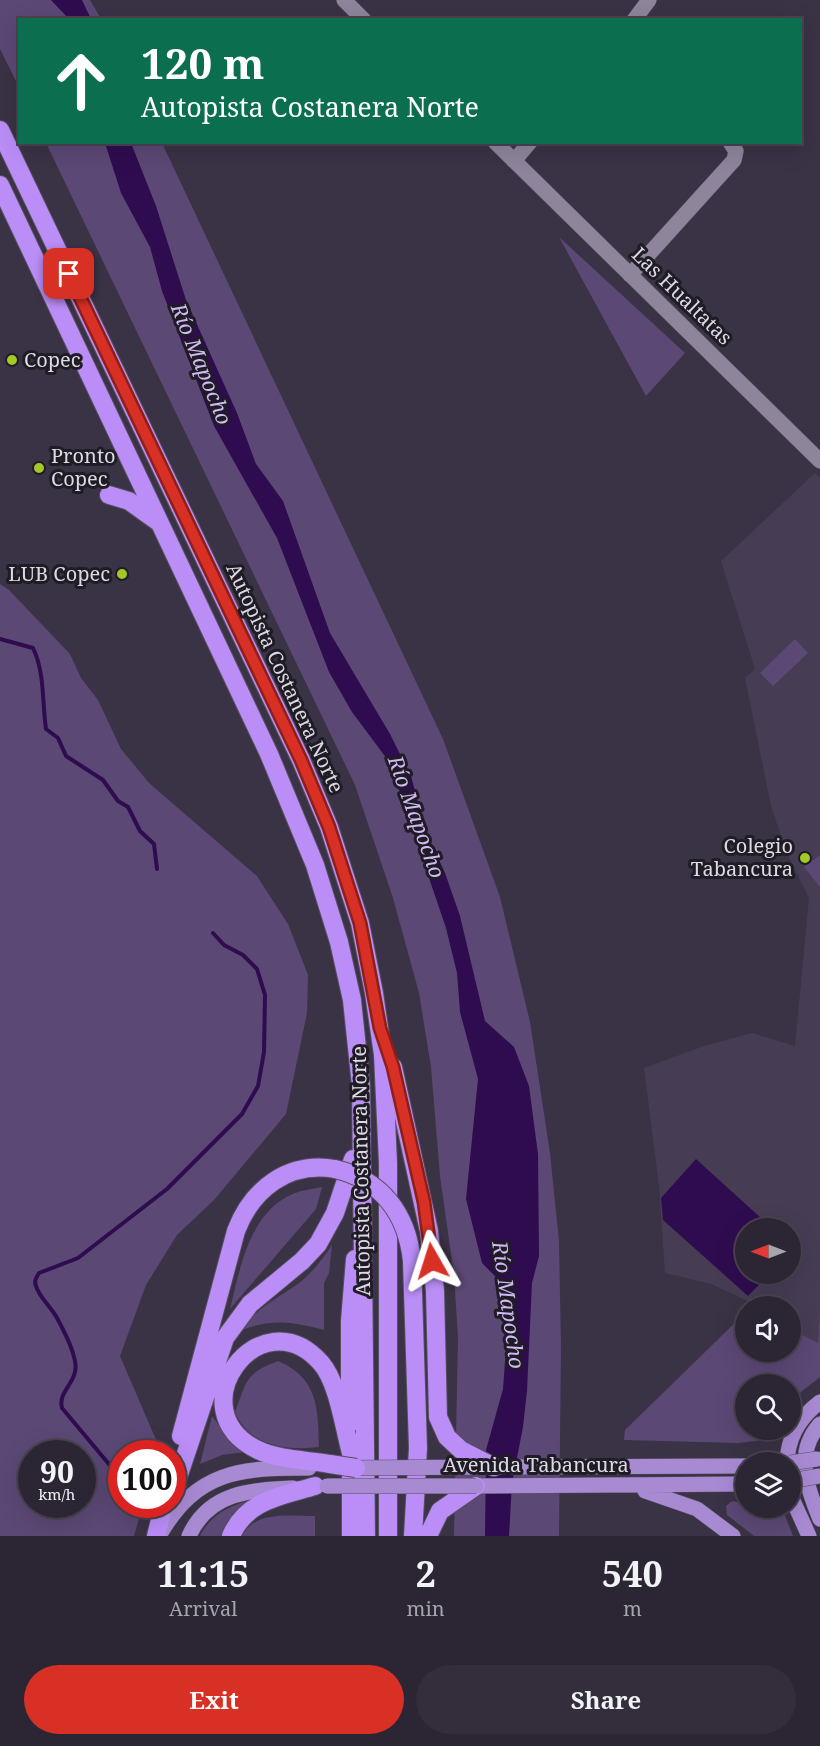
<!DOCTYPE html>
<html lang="en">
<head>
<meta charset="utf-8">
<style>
  body { margin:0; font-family:"Noto Serif",serif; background:#342e3c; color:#f1f3f6; height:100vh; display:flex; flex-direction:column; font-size:22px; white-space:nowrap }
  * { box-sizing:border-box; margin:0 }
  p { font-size:20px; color:#a6a5ac }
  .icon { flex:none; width:33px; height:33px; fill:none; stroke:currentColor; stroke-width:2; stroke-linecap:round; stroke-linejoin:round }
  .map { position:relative; height:1536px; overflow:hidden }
  .sheet { display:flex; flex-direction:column; background:#2c2634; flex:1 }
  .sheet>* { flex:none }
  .top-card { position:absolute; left:18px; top:18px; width:784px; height:126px; border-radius:0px; box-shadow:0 6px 24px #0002,0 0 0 2px #48434f; background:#0b6e4f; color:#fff; overflow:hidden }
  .needle { width:39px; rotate:270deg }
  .controls { position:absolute; left:735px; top:1218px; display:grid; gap:12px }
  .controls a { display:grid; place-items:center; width:66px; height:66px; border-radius:50%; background:#2c2634; box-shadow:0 6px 24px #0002,0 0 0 2px #48434f; font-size:30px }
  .speed { position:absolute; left:18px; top:1440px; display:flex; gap:12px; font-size:30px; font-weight:700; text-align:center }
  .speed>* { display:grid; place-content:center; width:78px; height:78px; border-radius:50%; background:#2c2634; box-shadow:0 6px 24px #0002,0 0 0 2px #48434f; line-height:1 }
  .speed small { font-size:15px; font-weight:400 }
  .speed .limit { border:9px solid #d22; background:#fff; color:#111 }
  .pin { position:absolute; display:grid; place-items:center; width:51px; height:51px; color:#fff; margin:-26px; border-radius:12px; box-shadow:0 3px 9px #0006 }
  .me { position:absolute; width:66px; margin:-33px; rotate:354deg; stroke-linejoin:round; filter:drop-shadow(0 0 4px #0008) }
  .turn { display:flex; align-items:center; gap:21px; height:126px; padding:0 24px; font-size:27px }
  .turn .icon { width:78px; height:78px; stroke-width:2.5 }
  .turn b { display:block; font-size:42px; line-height:51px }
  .eta { display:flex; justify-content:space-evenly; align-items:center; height:102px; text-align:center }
  .eta b { font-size:36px; font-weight:700; line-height:42px }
  .button { display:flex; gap:12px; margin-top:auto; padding:12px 24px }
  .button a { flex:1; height:69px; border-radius:36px; background:#d93025; color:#fff; font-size:24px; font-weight:700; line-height:69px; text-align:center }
  .button a+a { background:#342e3c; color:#f1f3f6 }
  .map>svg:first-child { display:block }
  .built { fill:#463d55; fill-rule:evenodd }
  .green { fill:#5b4875; fill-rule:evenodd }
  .water { fill:#2f0c4f }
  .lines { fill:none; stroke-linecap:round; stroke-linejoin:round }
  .stream { stroke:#2f0c4f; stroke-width:4 }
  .minor-casing { stroke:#564f5f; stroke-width:16 }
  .major-casing { stroke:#564f5f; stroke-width:16 }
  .highway-casing { stroke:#564f5f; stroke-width:20 }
  .minor { stroke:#8e859c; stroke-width:15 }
  .major { stroke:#a88ad3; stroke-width:15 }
  .highway { stroke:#ba8df7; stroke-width:18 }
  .major-bridge-casing { stroke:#564f5f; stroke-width:16; stroke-linecap:butt }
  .highway-bridge-casing { stroke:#564f5f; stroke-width:20; stroke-linecap:butt }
  .major-bridge { stroke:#a88ad3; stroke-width:15 }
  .highway-bridge { stroke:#ba8df7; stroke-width:18 }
  .route-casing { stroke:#8d1f18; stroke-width:15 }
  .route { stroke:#d93025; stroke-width:10 }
  .poi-dot { fill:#a4c825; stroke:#1f1c25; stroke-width:2 }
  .labels { text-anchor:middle; stroke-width:6; stroke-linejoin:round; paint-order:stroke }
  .street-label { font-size:20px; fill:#ddd9e5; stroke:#1f1c25 }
  .poi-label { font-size:20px; fill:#ddd9e5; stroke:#1f1c25; text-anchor:start }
  .water-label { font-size:21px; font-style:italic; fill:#d0b9f5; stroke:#1f1c25 }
</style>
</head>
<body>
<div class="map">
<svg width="820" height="1536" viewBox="0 0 820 1536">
  <rect width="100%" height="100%" fill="#3a3245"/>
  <path class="built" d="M815,473L820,478V1308L818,1344L791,1329L790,1306H758L711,1284L665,1273L659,1186L644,1068L704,1046L752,1033L795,1046L809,898L786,851L771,806L745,678L755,669L721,561ZM746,1228H790V1274H746Z"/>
  <path class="green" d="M0,0H90L101,19L20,20L19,87L0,49Z
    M46,143H162L443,739L500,897L530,1022L550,1153L559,1241L561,1347L559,1536H454L458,1337L454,1275L440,1176L431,1067L419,993L393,898L355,785Z
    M559,237L685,353L646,396Z
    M0,584L9,590L70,654L81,678L98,700L121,749L149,783L257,876L288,924L308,975L307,1013L286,1114L214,1200L177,1235L146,1285L120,1356L160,1449L159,1453L122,1454V1504L143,1505L134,1536H0ZM32,1454H82V1504H32Z
    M795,639L808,653L773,686L760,673Z
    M820,855V887L804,867Z
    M322,1187L316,1209L230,1309C240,1268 250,1210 295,1193C303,1190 313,1189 322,1187Z
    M332,1245L329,1273L324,1283V1330C295,1322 272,1318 242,1330C256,1306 284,1296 304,1279C315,1269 324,1257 332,1245Z
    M820,1308V1377L801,1392L791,1407L790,1384H746V1430H777L773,1439L738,1443L624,1440L625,1430L745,1313L746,1352H790L791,1329L818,1343Z
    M278,1361C318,1378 318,1408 319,1447C286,1451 249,1446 235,1412C247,1381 244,1374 278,1361Z
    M212,1416L230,1440L246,1452L222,1455L200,1464Z
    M252,1500L233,1514L223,1536H200C210,1515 230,1505 252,1500Z
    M732,1501L745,1504L746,1508H782L793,1536H754L727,1515L726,1506Z
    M315,1516V1536H242C255,1510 290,1516 315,1516Z"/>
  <path class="water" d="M51,0H82L91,19H69Z
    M105,143H131L156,206L186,300L237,413L256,464L283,501L330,633L390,734L411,776L426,832L445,873L460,916L485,1021L514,1047L529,1086L538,1154L539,1256L532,1283L527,1391L523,1427L512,1483L509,1536H485L486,1450L503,1389L509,1306L504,1285L482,1263L466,1199L478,1079L460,1012L457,973L446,928L390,763L352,712L329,672L277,538L214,426L162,291L150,247L121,193Z
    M696,1159L772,1228H746V1274H769L748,1296L663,1220L661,1198Z"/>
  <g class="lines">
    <path class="stream" d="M0,639L33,648C45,673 42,702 46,729L58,738L66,756L103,780L118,801L128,807L140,831L154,844L157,869
      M122,1484L108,1463L62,1408C57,1389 82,1382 74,1357C71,1344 63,1329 57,1318C51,1307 39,1297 36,1286C34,1281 36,1278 39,1273L78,1258L167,1189L242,1114L258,1086L264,1052L265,995L257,969L243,955L224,945L213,933
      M129,1504L130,1508"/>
    <g class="minor-casing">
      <path id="minor" d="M344,0L364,20
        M634,20L649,0
        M495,142L820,461
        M514,161L530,142
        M630,275L734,160L736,151L730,142"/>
    </g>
    <g class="major-casing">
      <path id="major" d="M820,1424C794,1453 807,1488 820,1519
        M787,1462C788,1436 800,1417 820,1402
        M494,1467L746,1466
        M476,1486L746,1484
        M645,1491L697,1509L733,1536
        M790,1494L809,1536
        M159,1536C197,1470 240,1468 309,1468
        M189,1536C209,1492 250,1490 293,1488"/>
    </g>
    <g class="highway-casing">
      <path id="highway" d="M0,130L301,760L329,827L360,923L374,993L383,1055L388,1163V1536
        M0,185L269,754L315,865L339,942L352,1000L361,1086L366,1536
        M109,495L129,501L157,521
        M393,1067L429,1231L435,1291L438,1417L447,1437L461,1450L494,1467
        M412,1261L418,1448L413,1536
        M350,1423V1321L355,1259
        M181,1436L236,1231C252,1189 288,1161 335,1169
        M330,1464C307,1460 279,1460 258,1450C175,1410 260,1294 321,1363C338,1382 344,1428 351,1453
        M351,1469V1536
        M172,1495L225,1338L250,1304L302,1261L318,1244L335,1213L353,1159
        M156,1536L164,1504
        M231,1536C246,1500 282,1496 315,1486
        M428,1536L440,1511L476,1486"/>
    </g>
    <use href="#minor" class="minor"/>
    <use href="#major" class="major"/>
    <use href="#highway" class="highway"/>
    <g class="major-bridge-casing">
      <path id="major-bridge" d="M790,1463L817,1459
        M344,1468L494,1467
        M790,1481L820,1476
        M327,1486H476"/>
    </g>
    <g class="highway-bridge-casing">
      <path id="highway-bridge" d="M335,1169C382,1180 407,1214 412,1261
        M330,1464L356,1468"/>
    </g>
    <use href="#major-bridge" class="major-bridge"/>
    <use href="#highway-bridge" class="highway-bridge"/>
  </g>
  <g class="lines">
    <g class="route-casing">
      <path id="route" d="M69,274L301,760L329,827L360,923L380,1028L393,1067L424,1202L432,1261"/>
    </g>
    <use href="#route" class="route"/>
  </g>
  <g class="poi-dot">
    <circle cx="12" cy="360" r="6"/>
    <circle cx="39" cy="468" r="6"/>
    <circle cx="122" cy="574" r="6"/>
    <circle cx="805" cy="858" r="6"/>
  </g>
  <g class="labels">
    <g class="street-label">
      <text transform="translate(682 296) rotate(44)" y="7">Las Hualtatas</text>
      <text transform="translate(285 678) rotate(65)" y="7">Autopista Costanera Norte</text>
      <text transform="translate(361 1171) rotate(-91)" y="7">Autopista Costanera Norte</text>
      <text x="536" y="1472">Avenida Tabancura</text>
    </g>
    <g class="poi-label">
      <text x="24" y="367">Copec</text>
      <text x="51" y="463">Pronto<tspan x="51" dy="23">Copec</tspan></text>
      <text x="110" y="581" text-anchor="end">LUB Copec</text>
      <text x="793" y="853" text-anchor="end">Colegio<tspan x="793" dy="23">Tabancura</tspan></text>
    </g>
    <g class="water-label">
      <text transform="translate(201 364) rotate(68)" y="7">Río Mapocho</text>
      <text transform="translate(416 817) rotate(70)" y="7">Río Mapocho</text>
      <text transform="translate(508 1305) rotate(82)" y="7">Río Mapocho</text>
    </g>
  </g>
</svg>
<div class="controls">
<a><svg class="needle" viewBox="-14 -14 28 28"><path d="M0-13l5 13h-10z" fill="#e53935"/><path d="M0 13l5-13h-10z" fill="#a6a5ac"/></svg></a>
<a><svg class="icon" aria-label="sound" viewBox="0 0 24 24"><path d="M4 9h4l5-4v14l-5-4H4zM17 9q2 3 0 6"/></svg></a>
<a><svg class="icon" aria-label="search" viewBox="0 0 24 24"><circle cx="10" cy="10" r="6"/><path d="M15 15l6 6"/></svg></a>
<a><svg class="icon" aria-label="layers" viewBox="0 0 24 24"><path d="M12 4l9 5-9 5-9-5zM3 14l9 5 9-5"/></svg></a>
</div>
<div class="speed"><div>90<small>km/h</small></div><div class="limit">100</div></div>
<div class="pin" style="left:69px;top:274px;background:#d93025"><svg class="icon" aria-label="arrive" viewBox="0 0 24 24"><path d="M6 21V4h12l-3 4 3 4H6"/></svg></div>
<svg class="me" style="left:432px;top:1261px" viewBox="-20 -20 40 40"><path d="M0-17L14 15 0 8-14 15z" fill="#d93025" stroke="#fff" stroke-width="4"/></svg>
<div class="top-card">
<div class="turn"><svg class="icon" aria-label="ahead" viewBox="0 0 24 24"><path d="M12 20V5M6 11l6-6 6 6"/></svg><div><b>120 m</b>Autopista Costanera Norte</div></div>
</div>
</div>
<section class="sheet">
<div class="eta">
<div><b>11:15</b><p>Arrival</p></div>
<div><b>2</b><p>min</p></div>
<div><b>540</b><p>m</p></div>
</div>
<div class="button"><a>Exit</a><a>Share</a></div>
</section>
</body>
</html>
